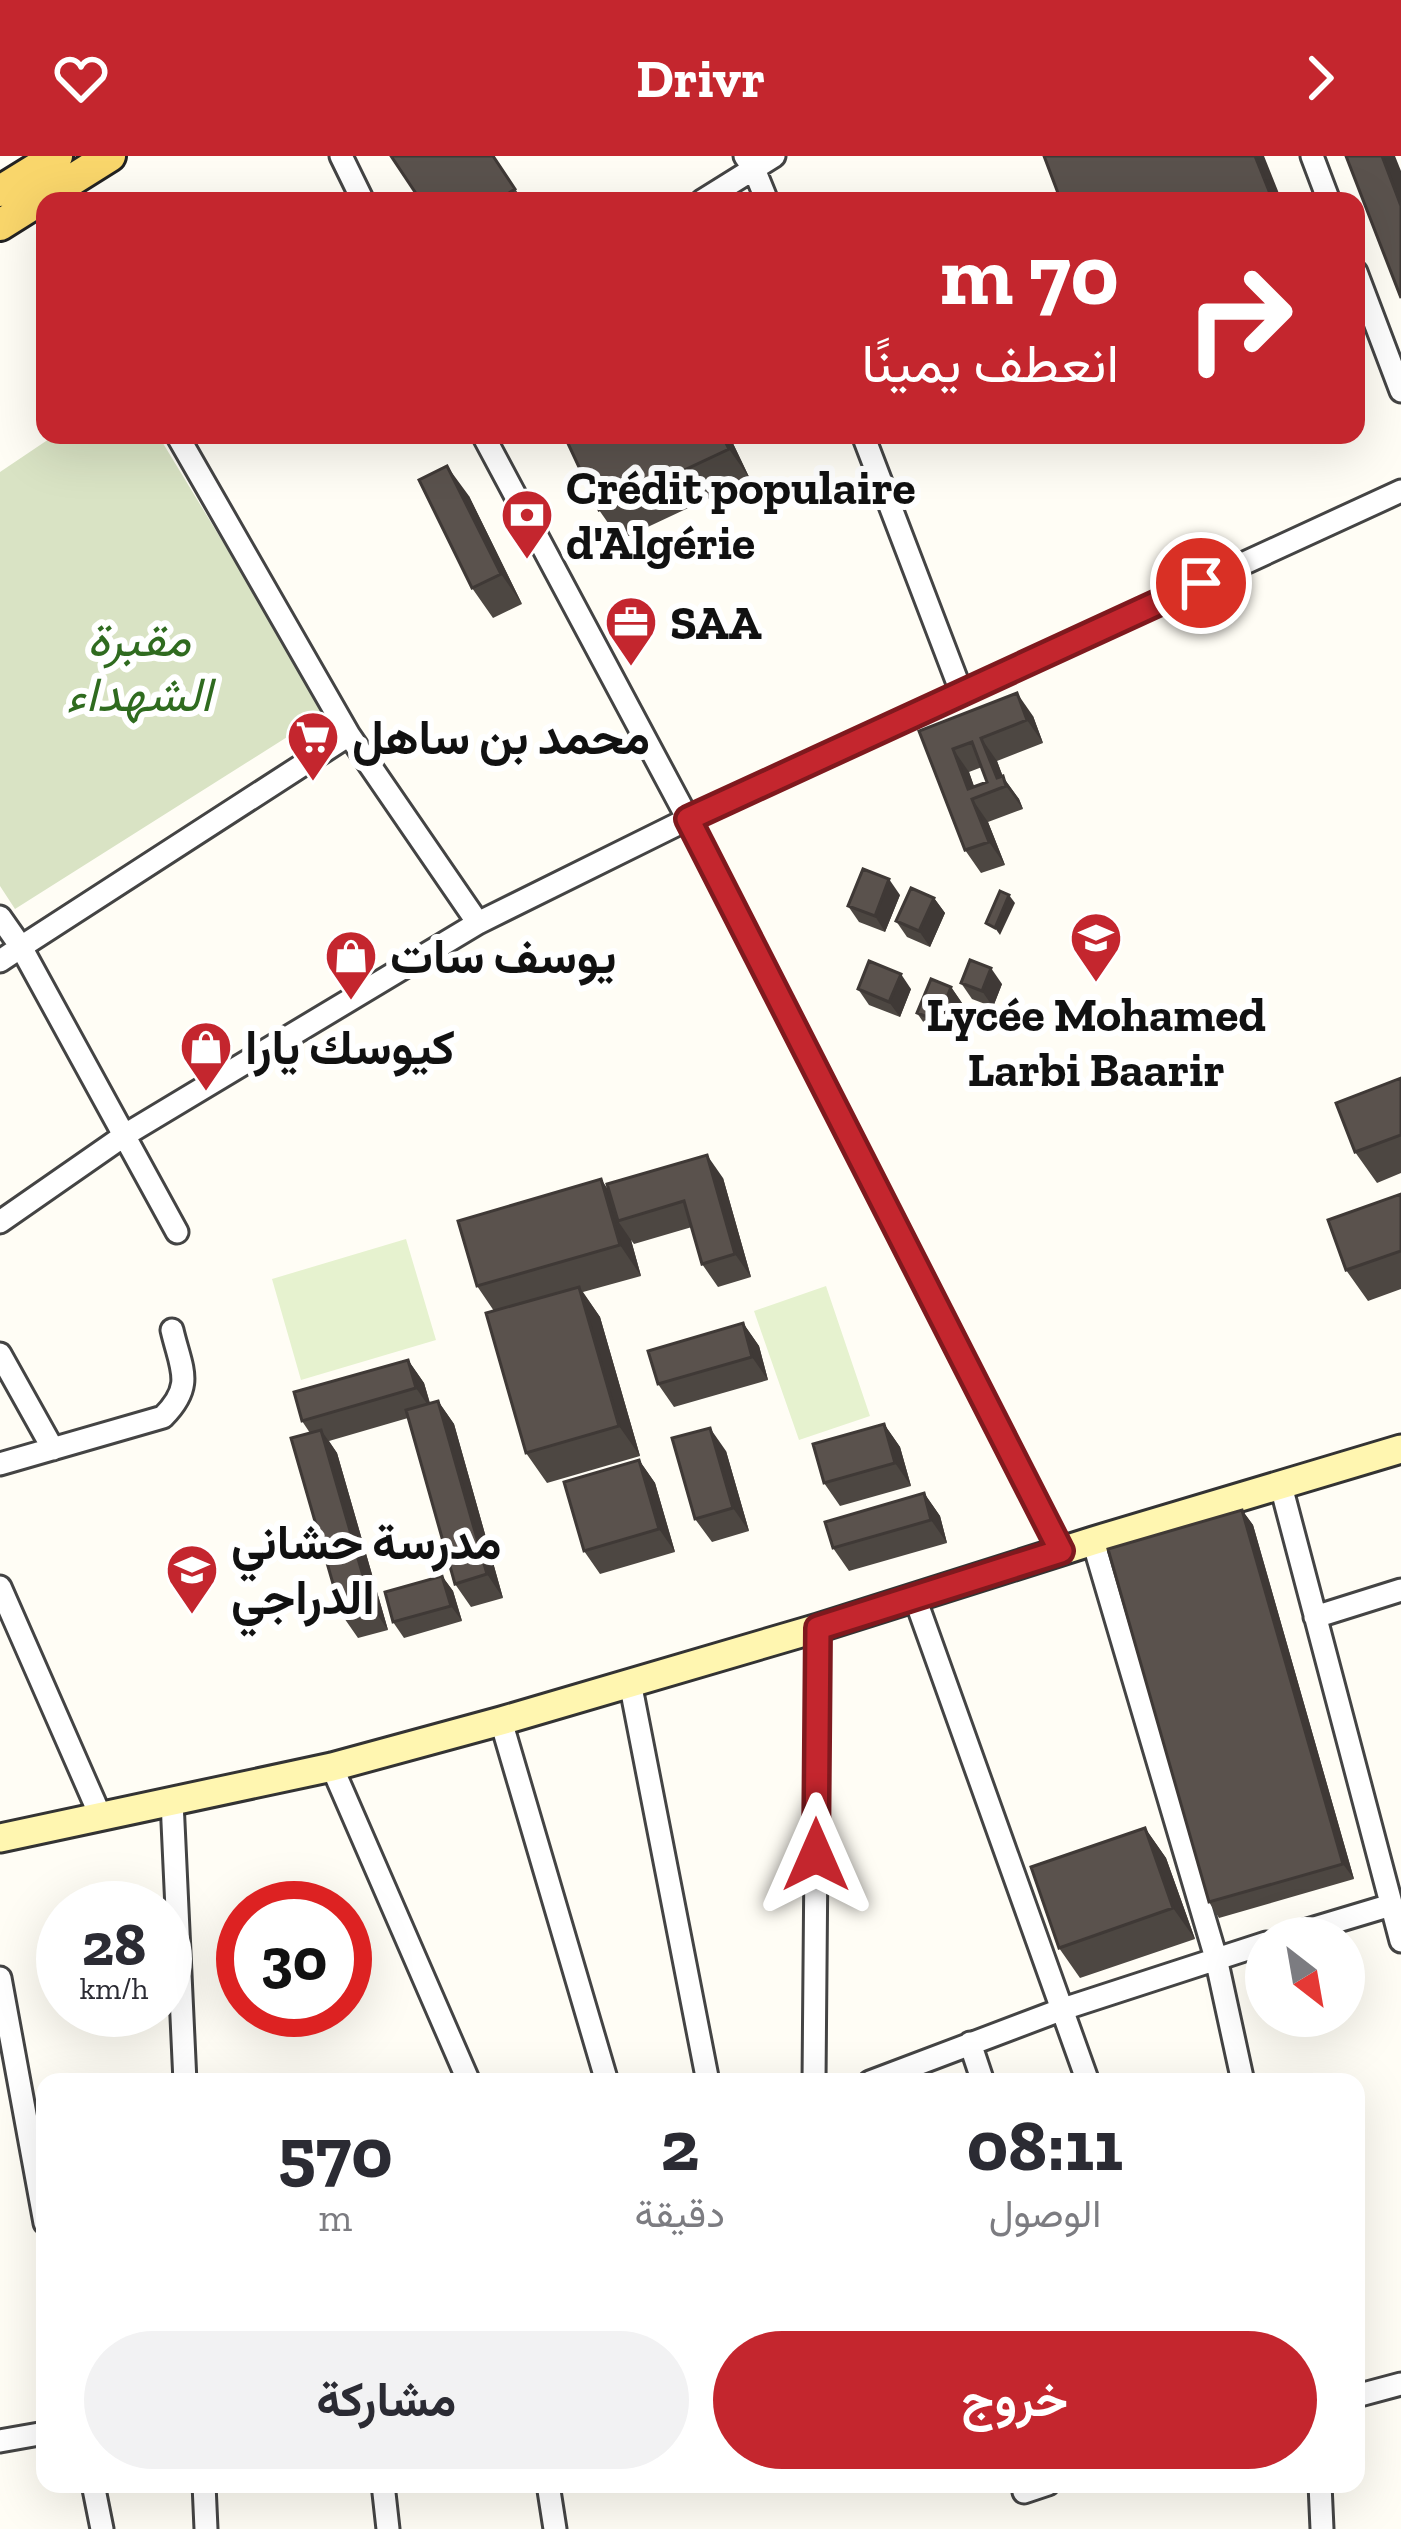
<!DOCTYPE html>
<html lang="ar">
<head>
<meta charset="utf-8">
<style>
  body { margin:0; font-family:"Zilla Slab",Vazirmatn,serif; background:#f2f2f3; color:#2b2b33; direction:rtl; height:100vh; display:flex; flex-direction:column; font-size:45px; white-space:nowrap }
  * { box-sizing:border-box; margin:0 }
  p { font-size:39px; color:#7c7c81 }
  .icon { flex:none; width:66px; height:66px; fill:none; stroke:currentColor; stroke-width:2; stroke-linecap:round; stroke-linejoin:round }
  .map { position:relative; flex:1; overflow:hidden; direction:ltr }
  .side { position:absolute; left:36px; top:1917px; width:1329px; height:420px; display:flex; flex-direction:column; background:#fff; border-radius:24px; box-shadow:0 12px 48px #0002; direction:rtl }
  .side>* { flex:none }
  .banner { position:absolute; left:36px; top:36px; width:1329px; height:252px; border-radius:24px; box-shadow:0 12px 48px #0002; direction:rtl; background:#c4262e; color:#fff; overflow:hidden }
  .needle { width:78px; rotate:149deg }
  .buttons { position:absolute; left:1245px; top:1761px; display:grid; gap:24px }
  .buttons a { display:grid; place-items:center; width:120px; height:120px; border-radius:50%; background:#fff; box-shadow:0 12px 48px #0002; font-size:60px }
  .speed { position:absolute; left:36px; top:1725px; display:flex; gap:24px; font-size:60px; font-weight:700; text-align:center }
  .speed>* { display:grid; place-content:center; width:156px; height:156px; border-radius:50%; background:#fff; box-shadow:0 12px 48px #0002; line-height:1 }
  .speed small { font-size:30px; font-weight:400 }
  .speed .limit { border:18px solid #d22; background:#fff; color:#111 }
  .pin { position:absolute; display:grid; place-items:center; width:102px; height:102px; color:#fff; margin:-51px; border:6px solid #fff; border-radius:50%; box-shadow:0 3px 12px #0007 }
  .me { position:absolute; width:132px; margin:-66px; rotate:0deg; stroke-linejoin:round; filter:drop-shadow(0 0 9px #0008) }
  .turn { display:flex; align-items:center; gap:42px; height:252px; padding:0 48px; font-size:54px }
  .turn .icon { width:156px; height:156px; stroke-width:2.5 }
  .turn b { display:block; font-size:84px; line-height:102px }
  .eta { display:flex; justify-content:space-evenly; align-items:center; height:204px; text-align:center }
  .eta b { font-size:72px; font-weight:700; line-height:84px }
  .action { display:flex; gap:24px; margin-top:auto; padding:24px 48px }
  .action a { flex:1; height:138px; border-radius:72px; background:#c4262e; color:#fff; font-size:48px; font-weight:700; line-height:138px; text-align:center }
  .action a+a { background:#f2f2f3; color:#2b2b33 }
  header { display:flex; justify-content:space-between; align-items:center; height:156px; padding:0 48px; background:#c4262e; color:#fff; font-size:54px; font-weight:700 }
  .map>svg:first-child { display:block }
  .cemetery { fill:#d9e3c4 }
  .pitch { fill:#e6f2cf }
  .lines { fill:none; stroke-linecap:round; stroke-linejoin:round }
  .street-casing { stroke:#444; stroke-width:27 }
  .secondary-casing { stroke:#333; stroke-width:33 }
  .primary-casing { stroke:#222; stroke-width:36 }
  .street { stroke:#fff; stroke-width:21 }
  .secondary { stroke:#fff6b0; stroke-width:27 }
  .primary { stroke:#f9d66b; stroke-width:30 }
  .wall { fill:#4d4742; fill-rule:evenodd }
  .shaded-wall { fill:#3f3936 }
  .building { fill:#5a524d; stroke:#3f3936; stroke-width:3; fill-rule:evenodd }
  .route-casing { stroke:#7f191e; stroke-width:30 }
  .route { stroke:#c4262e; stroke-width:21 }
  .labels { text-anchor:middle; stroke-width:12; stroke-linejoin:round; paint-order:stroke }
  .poi-label { font-size:48px; font-weight:bold; fill:#111; stroke:#fff; text-anchor:start }
  .park-label { font-size:48px; font-style:italic; fill:#2f6b1f; stroke:#fff }
</style>
</head>
<body>
<header><svg class="icon" aria-label="forward" viewBox="0 0 24 24"><path d="M9 5l7 7-7 7"/></svg>Drivr<svg class="icon" aria-label="heart" viewBox="0 0 24 24"><path d="M12 20l-8-8c-3-5 5-10 8-4 3-6 11-1 8 4z"/></svg></header>
<div class="map">
<svg width="1401" height="2373" viewBox="0 0 1401 2373">
  <rect width="100%" height="100%" fill="#fffdf5"/>
  <path class="cemetery" d="M55,279H158L232,401L333,552L15,753L0,730V316Z"/>
  <path class="pitch" d="M406,1083L436,1184L301,1224L272,1123Z
    M826,1130L870,1260L799,1284L754,1155Z"/>
  <g class="lines">
    <g class="street-casing">
      <path id="street" d="M341,0L363,45
        M745,0L754,13L767,45
        M1312,0L1329,45
        M702,45L774,0
        M1356,116L1401,235
        M177,279L349,579
        M483,279L688,663L1061,1395
        M863,279L962,538
        M0,761L21,791L349,579L478,767
        M0,805L21,791L177,1076
        M0,1066L125,979L478,767L688,663L1401,335
        M0,1198L53,1293
        M0,1308L163,1261C195,1229 181,1213 172,1174
        M1281,1330L1401,1785
        M1093,1385L1216,1802L1243,1926
        M0,1431L100,1659
        M915,1442L1088,1926
        M1315,1461L1401,1434
        M630,1526L708,1926
        M501,1565L607,1926
        M332,1611L469,1926
        M172,1645L185,1926
        M1281,1782L1391,1749
        M0,1822L45,2067
        M970,1887L983,1926
        M814,1926L818,1472
        M870,1926L1063,1853L1266,1787
        M1356,2240L1401,2228
        M0,2285L45,2277
        M93,2328L102,2373
        M204,2328L206,2373
        M383,2328L388,2373
        M548,2328L555,2373
        M1320,2328L1322,2373
        M1024,2336L1048,2328"/>
    </g>
    <g class="secondary-casing">
      <path id="secondary" d="M0,1682L332,1611L501,1565L818,1472L1093,1385L1401,1293"/>
    </g>
    <g class="primary-casing">
      <path id="primary" d="M0,35L57,0
        M0,69L110,0"/>
    </g>
    <use href="#street" class="street"/>
    <use href="#secondary" class="secondary"/>
    <use href="#primary" class="primary"/>
  </g>
  <path class="wall" d="M494,0L523,45H421Z
    M564,279H729L750,323L620,384L599,354Z
    M469,340L522,448L493,462L472,432Z
    M1033,560L1043,587L997,605L1003,621L1019,643L1023,653L988,666L1005,709L981,717L965,694L919,575ZM982,611L987,626L974,631L969,616Z
    M900,739L885,776L859,766L848,750Z
    M934,742L945,757L930,791L907,781L896,765Z
    M961,827L1002,828L993,851L972,843Z
    M951,831L962,847L949,881L928,873L917,857Z
    M858,833H911L900,861L869,849Z
    M1401,922V1017L1377,1027L1355,996Z
    M723,1022L751,1121L718,1131L702,1108L692,1071L634,1088L631,1084L641,1120L583,1136L600,1161L640,1300L547,1327L526,1297L494,1155L477,1130L609,1034Z
    M1401,1038V1133L1368,1145L1346,1114Z
    M743,1167L759,1190L768,1224L674,1251L658,1228Z
    M408,1204L424,1227L430,1247L438,1245L454,1268L503,1442L471,1451L455,1428L408,1262L329,1285L337,1297L388,1474L358,1482L342,1459L310,1277L302,1265Z
    M884,1268L900,1291L911,1330L840,1350L824,1327Z
    M726,1295L749,1375L712,1386L695,1363Z
    M639,1304L655,1327L675,1396L600,1418L584,1395Z
    M924,1337L940,1360L947,1387L849,1415L833,1392Z
    M1242,1354L1253,1369L1354,1723L1219,1762L1209,1746Z
    M442,1420L453,1435L462,1465L404,1482L393,1466Z
    M1145,1672L1166,1702L1195,1783L1080,1822L1059,1792Z"/>
  <path class="shaded-wall" d="M1255,0H1264L1282,45H1273Z
    M1382,0H1395L1401,15V50Z
    M722,279H729L750,323L729,293Z
    M447,310L469,340L522,448L501,418Z
    M1017,537L1033,560L1043,587L1027,564Z
    M981,582L997,605L1003,621L1019,643L1023,653L1006,630L997,622Z
    M953,593L969,616L978,641L968,633Z
    M972,643L988,666L1005,709L989,686Z
    M889,723L900,739L885,776L875,760Z
    M1009,739L1015,747L1000,779L995,772Z
    M934,742L945,757L930,791L919,775Z
    M991,812L1002,828L993,851L982,835Z
    M901,818L911,833L900,861L889,846Z
    M951,831L962,847L949,881L938,865Z
    M707,999L723,1022L751,1121L735,1098Z
    M601,1023L622,1054L618,1065L631,1084L641,1120L620,1089Z
    M579,1131L600,1161L640,1300L619,1270Z
    M743,1167L759,1190L768,1224L752,1201Z
    M408,1204L424,1227L432,1255L416,1232Z
    M438,1245L454,1268L503,1442L487,1418Z
    M884,1268L900,1291L911,1330L895,1307Z
    M710,1272L726,1295L749,1375L733,1352Z
    M321,1274L337,1297L388,1474L372,1451Z
    M639,1304L655,1327L675,1396L659,1373Z
    M924,1337L940,1360L947,1387L931,1364Z
    M1242,1354L1253,1369L1354,1723L1343,1708Z
    M442,1420L453,1435L462,1465L451,1450Z
    M1145,1672L1166,1702L1195,1783L1173,1752Z"/>
  <path class="building" d="M391,0H493L515,33L497,45H421Z
    M1044,0H1255L1273,45H1061Z
    M1346,0H1382L1401,50V142Z
    M564,279H722L729,293L599,354Z
    M447,310L501,418L472,432L419,324Z
    M1017,537L1027,564L981,582L997,622L1003,620L1006,630L972,643L989,686L965,694L919,575ZM972,586L987,626L968,633L953,593Z
    M863,713L889,723L875,760L848,750Z
    M911,732L934,742L919,775L896,765Z
    M1000,735L1009,739L995,772L986,767Z
    M970,804L991,812L982,835L961,827Z
    M869,805L901,818L889,846L858,833Z
    M931,823L951,831L938,865L917,857Z
    M1401,922V979L1355,996L1336,947Z
    M707,999L735,1098L702,1108L684,1045L618,1065L607,1028Z
    M601,1023L620,1089L477,1130L458,1065Z
    M1401,1038V1095L1346,1114L1328,1064Z
    M579,1131L619,1270L526,1297L486,1157Z
    M743,1167L752,1201L658,1228L648,1195Z
    M408,1204L416,1232L302,1265L294,1236Z
    M438,1245L487,1418L455,1428L406,1254Z
    M884,1268L895,1307L824,1327L813,1288Z
    M710,1272L733,1352L695,1363L672,1282Z
    M321,1274L372,1451L342,1459L291,1282Z
    M639,1304L659,1373L584,1395L564,1326Z
    M924,1337L931,1364L833,1392L825,1366Z
    M1242,1354L1343,1708L1209,1746L1108,1393Z
    M442,1420L451,1450L393,1466L385,1436Z
    M1145,1672L1173,1752L1059,1792L1031,1711Z"/>
  <g class="lines">
    <g class="route-casing">
      <path id="route" d="M816,1699L818,1472L1061,1395L688,663L1201,427"/>
    </g>
    <use href="#route" class="route"/>
  </g>
  <defs>
    <g id="bank-pin" transform="scale(2.7)"><path d="M0 17L-7.5 6A9.5 9.5 0 1 1 7.5 6Z" fill="#c4262e" stroke="#fff"/><path d="M-6-4H6V4H-6ZM0-2.3a2.3 2.3 0 1 0 0 4.6a2.3 2.3 0 1 0 0-4.6Z" fill="#fff"/></g>
    <g id="office-pin" transform="scale(2.7)"><path d="M0 17L-7.5 6A9.5 9.5 0 1 1 7.5 6Z" fill="#c4262e" stroke="#fff"/><path d="M-6-3h4V-5.5h4V-3h4V5H-6ZM-1-4.5V-3h2v-1.5ZM-6 0V1H6V0Z" fill="#fff"/></g>
    <g id="supermarket-pin" transform="scale(2.7)"><path d="M0 17L-7.5 6A9.5 9.5 0 1 1 7.5 6Z" fill="#c4262e" stroke="#fff"/><path d="M-6-5.5h2.5l.6 2H6L4.5 2H-2.5L-4.4-4H-6ZM-1.5 3.2a1.3 1.3 0 1 0 .1 0ZM3 3.2a1.3 1.3 0 1 0 .1 0Z" fill="#fff"/></g>
    <g id="school-pin" transform="scale(2.7)"><path d="M0 17L-7.5 6A9.5 9.5 0 1 1 7.5 6Z" fill="#c4262e" stroke="#fff"/><path d="M0-5L7-2L0 1L-7-2ZM-4 1L0 2.5L4 1V4Q0 6-4 4Z" fill="#fff"/></g>
    <g id="shop-pin" transform="scale(2.7)"><path d="M0 17L-7.5 6A9.5 9.5 0 1 1 7.5 6Z" fill="#c4262e" stroke="#fff"/><path d="M-5-2.5h2.3a2.7 3.5 0 0 1 5.4 0H5L5.5 6h-11ZM-1.5-2.5h3a1.5 2.3 0 0 0-3 0Z" fill="#fff"/></g>
  </defs>
  <g fill-rule="evenodd">
    <use href="#bank-pin" x="527" y="359"/>
    <use href="#office-pin" x="631" y="466"/>
    <use href="#supermarket-pin" x="313" y="581"/>
    <use href="#school-pin" x="1096" y="782"/>
    <use href="#shop-pin" x="351" y="800"/>
    <use href="#shop-pin" x="206" y="891"/>
    <use href="#school-pin" x="192" y="1414"/>
  </g>
  <g class="labels">
    <g class="poi-label">
      <text x="566" y="348">Crédit populaire<tspan x="566" dy="55">d'Algérie</tspan></text>
      <text x="670" y="483">SAA</text>
      <text x="352" y="598">محمد بن ساهل</text>
      <text x="390" y="817">يوسف سات</text>
      <text x="1096" y="875" text-anchor="middle">Lycée Mohamed<tspan x="1096" dy="55">Larbi Baarir</tspan></text>
      <text x="245" y="908">كيوسك يارا</text>
      <text x="231" y="1403">مدرسة حشاني<tspan x="231" dy="55">الدراجي</tspan></text>
    </g>
    <g class="park-label">
      <text x="139" y="500">مقبرة<tspan x="139" dy="55">الشهداء</tspan></text>
    </g>
  </g>
</svg>
<div class="buttons">
<a><svg class="needle" viewBox="-14 -14 28 28"><path d="M0-13l5 13h-10z" fill="#e53935"/><path d="M0 13l5-13h-10z" fill="#7c7c81"/></svg></a>
</div>
<div class="speed"><div>28<small>km/h</small></div><div class="limit">30</div></div>
<div class="pin" style="left:1201px;top:427px;background:#d93025"><svg class="icon" aria-label="arrive" viewBox="0 0 24 24"><path d="M6 21V4h12l-3 4 3 4H6"/></svg></div>
<svg class="me" style="left:816px;top:1699px" viewBox="-20 -20 40 40"><path d="M0-17L14 15 0 8-14 15z" fill="#c4262e" stroke="#fff" stroke-width="4"/></svg>
<div class="banner">
<div class="turn"><svg class="icon" aria-label="right" viewBox="0 0 24 24"><path d="M7 20v-9h11M14 6l5 5-5 5"/></svg><div><b>70 m</b>انعطف يمينًا</div></div>
</div>
<section class="side">
<div class="eta">
<div><b>08:11</b><p>الوصول</p></div>
<div><b>2</b><p>دقيقة</p></div>
<div><b>570</b><p>m</p></div>
</div>
<div class="action"><a>خروج</a><a>مشاركة</a></div>
</section>
</div>
</body>
</html>
